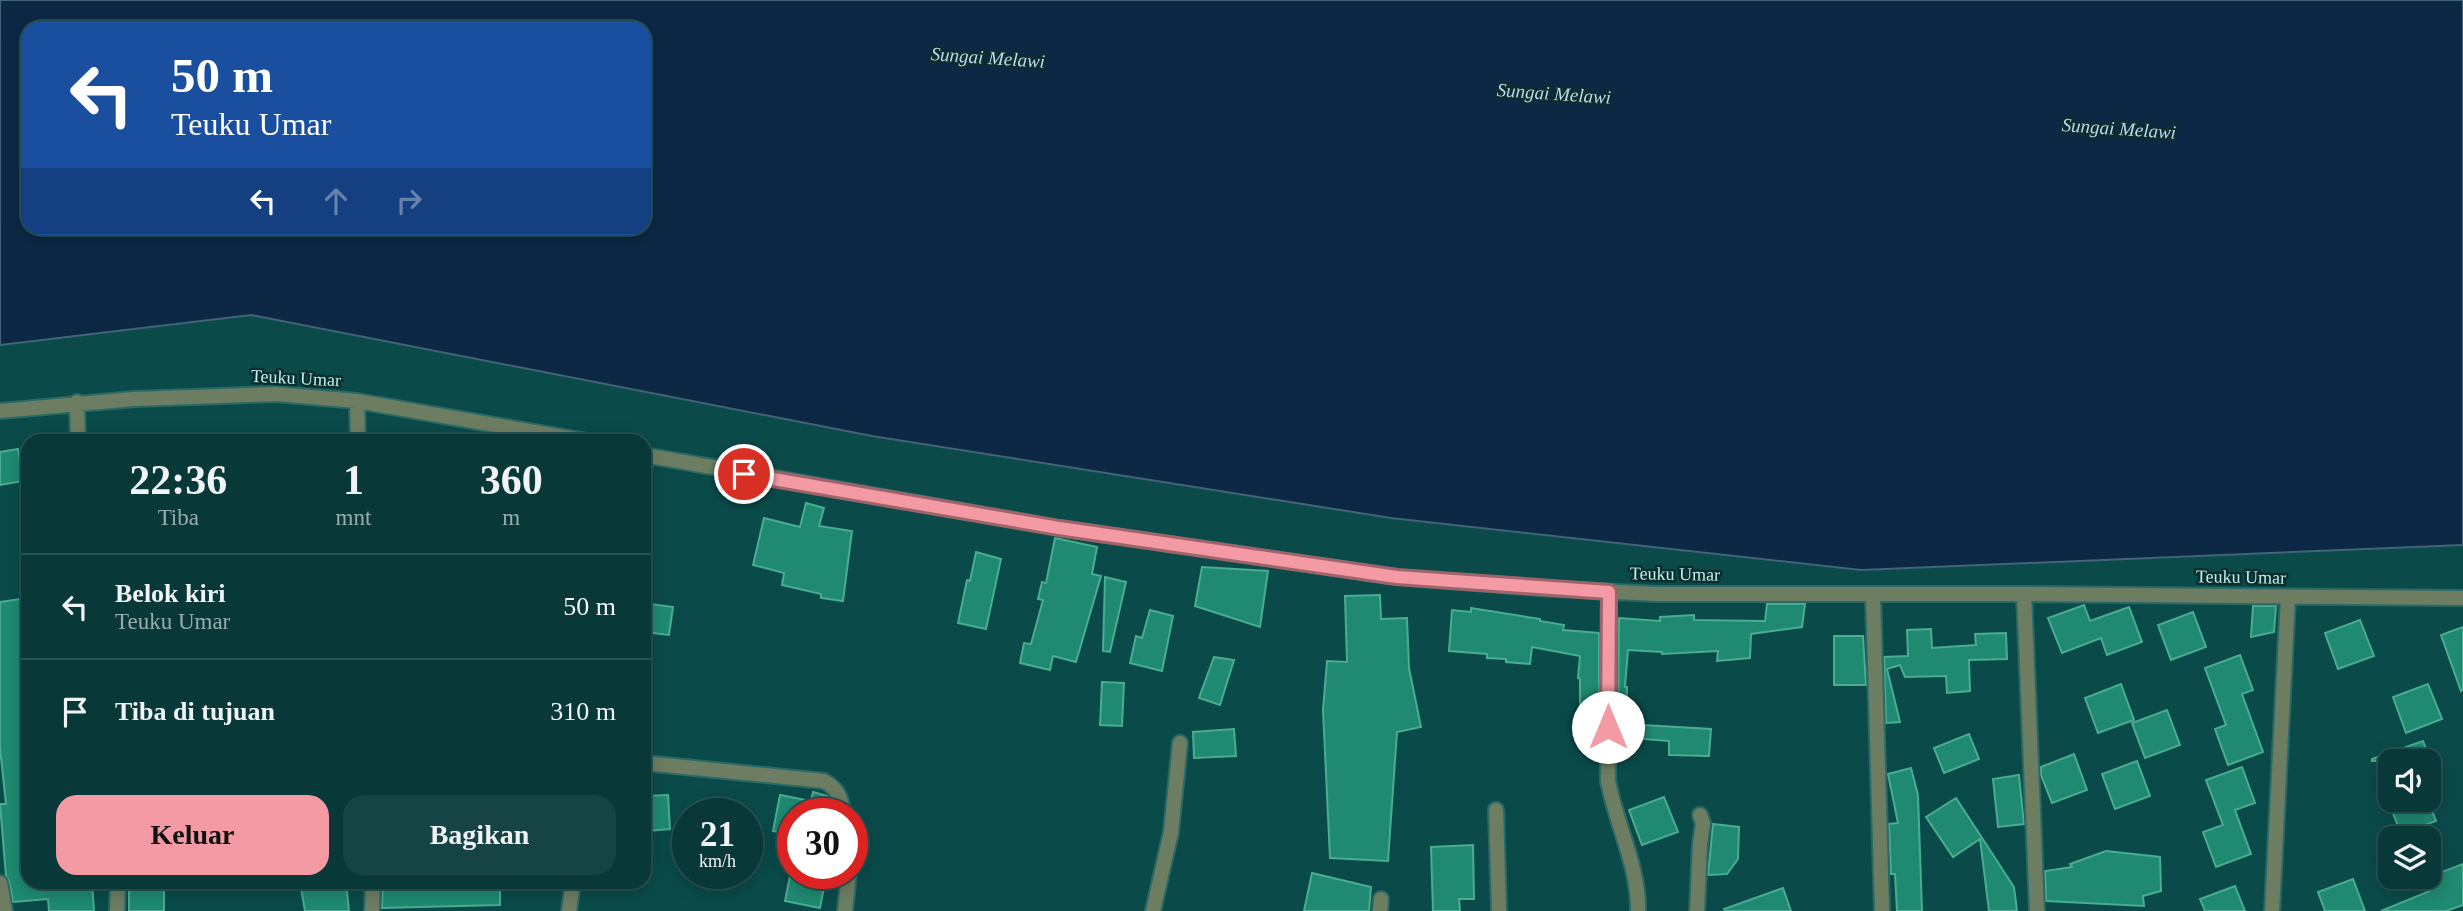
<!DOCTYPE html>
<html lang="id">
<head>
<meta charset="utf-8">
<style>
  body { margin:0; font-family:"Times New Roman",serif; background:#164343; color:#f1f3f6; height:100vh; display:flex; flex-direction:column; font-size:26px; white-space:nowrap }
  * { box-sizing:border-box; margin:0 }
  p { font-size:23px; color:#98acae }
  .icon { flex:none; width:38px; height:38px; fill:none; stroke:currentColor; stroke-width:2; stroke-linecap:round; stroke-linejoin:round }
  .map { position:relative; flex:1; overflow:hidden }
  .panel { position:absolute; left:21px; top:434px; width:630px; height:455px; display:flex; flex-direction:column; background:#083838; border-radius:21px; box-shadow:0 4px 18px #0003,0 0 0 2px #295253 }
  .panel>* { flex:none }
  .banner { position:absolute; left:21px; top:21px; width:630px; height:214px; border-radius:21px; box-shadow:0 4px 18px #0003,0 0 0 2px #295253; background:#1a4fa0; color:#fff; overflow:hidden }
  .fabs { position:absolute; left:2378px; top:749px; display:grid; gap:14px }
  .fabs a { display:grid; place-items:center; width:63px; height:63px; border-radius:14px; background:#083838; box-shadow:0 4px 18px #0003,0 0 0 2px #295253; font-size:35px }
  .speed { position:absolute; left:672px; top:798px; display:flex; gap:14px; font-size:35px; font-weight:700; text-align:center }
  .speed>* { display:grid; place-content:center; width:91px; height:91px; border-radius:50%; background:#083838; box-shadow:0 4px 18px #0003,0 0 0 2px #295253; line-height:1 }
  .speed small { font-size:18px; font-weight:400 }
  .speed .limit { border:10px solid #d22; background:#fff; color:#111 }
  .pin { position:absolute; display:grid; place-items:center; width:60px; height:60px; color:#fff; margin:-30px; border:4px solid #fff; border-radius:50%; box-shadow:0 2px 7px #0007 }
  .me { position:absolute; width:77px; margin:-38px; rotate:0deg; stroke-linejoin:round; filter:drop-shadow(0 0 5px #0008) }
  .turn { display:flex; align-items:center; gap:24px; height:147px; padding:0 35px; font-size:32px }
  .turn .icon { width:91px; height:91px; stroke-width:2.5 }
  .turn b { display:block; font-size:49px; line-height:60px }
  .lanes { display:flex; align-items:center; height:66px; padding:0 35px; background:#0003; justify-content:center; gap:35px; direction:ltr }
  .lanes .off { opacity:.35 }
  .eta { display:flex; justify-content:space-evenly; align-items:center; height:119px; text-align:center }
  .eta b { font-size:42px; font-weight:700; line-height:49px }
  .action { display:flex; gap:14px; margin-top:auto; padding:14px 35px }
  .action a { flex:1; height:80px; border-radius:21px; background:#f49aa4; color:#111; font-size:28px; font-weight:700; line-height:80px; text-align:center }
  .action a+a { background:#164343; color:#f1f3f6 }
  ul { padding:0; list-style:none }
  li { display:flex; align-items:center; gap:21px; height:105px; padding:0 35px; border-top:2px solid #295253 }
  li div { flex:1 }
  li b { display:block; font-size:26px }
  li em { font-style:normal }
  .map>svg:first-child { display:block }
  .water { fill:#0c2845; stroke:#416477; stroke-width:2; fill-rule:evenodd }
  .building { fill:#1f8a71; stroke:#4aac91; stroke-width:2 }
  .lines { fill:none; stroke-linecap:round; stroke-linejoin:round }
  .street-casing { stroke:#2a6967; stroke-width:18 }
  .street { stroke:#6d7d62; stroke-width:14 }
  .route-casing { stroke:#9f646b; stroke-width:18 }
  .route { stroke:#f49aa4; stroke-width:12 }
  .labels { text-anchor:middle; stroke-width:5; stroke-linejoin:round; paint-order:stroke }
  .street-label { font-size:18px; fill:#beefec; stroke:#0a2e2d }
  .water-label { font-size:19px; font-style:italic; fill:#c1d5ec; stroke:#0a2e2d }
</style>
</head>
<body>
<div class="map">
<svg width="2463" height="911" viewBox="0 0 2463 911">
  <rect width="100%" height="100%" fill="#0a4b4a"/>
  <path class="water" d="M0,0H2463V545L1861,570L1391,518L872,436L251,315L0,345ZM28,28H644V228H28Z"/>
  <path class="building" d="M18,449L23,481L0,485V452Z
    M806,503L824,508L819,526L852,531L843,601L821,598V594L782,585L784,573L753,565L764,518L800,527Z
    M1055,538L1097,547L1092,574L1101,576L1076,662L1053,656L1050,670L1020,663L1024,643L1031,644L1043,600L1038,599L1042,582L1046,583Z
    M976,552L1001,559L986,629L958,623L967,580L970,581Z
    M1202,567L1268,571L1260,627L1195,606Z
    M1105,577L1126,582L1110,652L1103,651Z
    M1380,595L1381,619L1407,618L1409,668L1421,727L1397,732L1388,861L1330,858L1323,710L1327,661L1347,662L1345,596Z
    M28,598V845H25L28,882H92L94,911H49L48,899L13,902L9,881L6,876L0,804H6L0,748V602Z
    M644,603L673,607L669,635L644,632Z
    M1767,604H1805L1802,627L1751,634L1750,658L1717,661L1718,651L1662,654V652L1628,650L1625,687H1627L1626,724L1711,729L1709,756L1669,755V741L1631,738L1630,750L1618,749L1619,618L1660,621V617L1694,615V620L1765,621Z
    M2084,605L2090,621L2129,607L2142,642L2107,655L2101,638L2062,653L2048,618Z
    M2253,606H2276L2274,632L2251,637Z
    M1471,608L1540,619V621L1564,625L1563,630L1599,633V749L1583,748L1584,710H1580V679L1578,678L1580,656L1532,647L1530,664L1506,662V659L1487,658V654L1449,651L1452,610L1471,612Z
    M1150,610L1173,616L1162,671L1130,663L1136,636L1142,638Z
    M2193,612L2206,647L2171,660L2158,625Z
    M2360,620L2374,656L2338,669L2325,633Z
    M2463,627V690L2461,691L2441,635Z
    M1931,629L1932,648L1976,645L1975,634L2006,633L2007,659L1969,660L1970,691L1947,693L1946,676L1905,677L1900,665L1887,669L1900,722L1886,723L1884,657L1908,656L1907,630Z
    M1834,636H1863L1866,685H1834Z
    M2240,655L2253,690L2242,694L2263,752L2228,765L2215,729L2226,725L2205,668Z
    M1214,657L1234,660L1220,705L1199,698Z
    M1102,682L1124,683L1122,726L1100,725Z
    M2121,684L2134,720L2098,733L2085,698Z
    M2428,684L2442,719L2406,733L2393,697Z
    M2167,710L2180,745L2145,758L2132,723Z
    M1234,729L1236,756L1194,758L1193,732Z
    M1969,734L1979,759L1944,773L1934,748Z
    M2423,741L2431,761H2372V759Z
    M2074,754L2087,790L2052,803L2041,775V767Z
    M2137,761L2150,796L2115,809L2102,774Z
    M2242,767L2255,803L2235,810L2251,854L2216,867L2203,832L2223,825L2206,780Z
    M1911,768L1918,795L1922,911H1897L1895,874H1891L1889,824L1898,823L1888,774Z
    M2019,775L2024,824L1998,827L1993,779Z
    M813,792L827,796V805L832,806L833,814H793V835L773,831L780,795L811,801Z
    M668,795L670,829L647,831L645,796Z
    M1664,797L1678,832L1642,845L1629,810Z
    M1956,798L2014,887L2017,911H1989L1980,839L1953,857L1926,817Z
    M2388,800H2428L2436,821L2401,834Z
    M1713,824L1739,827L1738,859L1727,874L1708,875Z
    M1473,845L1474,899H1459L1460,911H1433L1431,847Z
    M2106,851L2160,857L2161,891L2143,896L2144,906L2046,901L2045,871L2072,867L2070,864Z
    M2463,864V905L2446,911H2381L2430,891L2426,878Z
    M791,871L793,873L826,877L820,908L785,901Z
    M1312,873L1371,887L1369,911H1304Z
    M2353,879L2365,911H2325L2318,892Z
    M129,882H164V911H129Z
    M300,882H346L349,911H305Z
    M500,882V905L382,908L383,883Z
    M2235,886L2245,911H2205L2200,899Z
    M1783,888L1791,911H1725L1724,909Z"/>
  <g class="lines">
    <g class="street-casing">
      <path id="street" d="M357,401L358,441
        M77,402L78,441
        M0,411L134,399L276,394L357,401L587,441
        M500,426V441
        M644,455L1059,528L1397,577L1539,588L1657,594H2024L2463,598
        M644,473L646,455
        M1609,592L1608,781C1616,824 1639,867 1638,911
        M2024,594L2037,911
        M1873,595L1882,911
        M644,763L824,781C838,789 842,799 843,814
        M1496,810L1499,911
        M0,883L5,911
        M117,911L118,882
        M372,911L373,882
        M569,911L573,882
        M845,911L849,873
        M1153,911L1171,832L1180,743
        M1380,911L1381,899
        M1697,911L1700,844L1703,823L1700,815
        M2272,911L2288,597"/>
    </g>
    <use href="#street" class="street"/>
  </g>
  <g class="lines">
    <g class="route-casing">
      <path id="route" d="M744,474L1059,528L1397,577L1609,592L1608,727"/>
    </g>
    <use href="#route" class="route"/>
  </g>
  <g class="labels">
    <g class="street-label">
      <text transform="translate(296 378) rotate(3)" y="6">Teuku Umar</text>
      <text transform="translate(1675 574) rotate(1)" y="6">Teuku Umar</text>
      <text transform="translate(2241 577) rotate(1)" y="6">Teuku Umar</text>
    </g>
    <g class="water-label">
      <text transform="translate(988 57) rotate(4)" y="7">Sungai Melawi</text>
      <text transform="translate(1554 93) rotate(4)" y="7">Sungai Melawi</text>
      <text transform="translate(2119 128) rotate(4)" y="7">Sungai Melawi</text>
    </g>
  </g>
</svg>
<div class="fabs">
<a><svg class="icon" aria-label="sound" viewBox="0 0 24 24"><path d="M4 9h4l5-4v14l-5-4H4zM17 9q2 3 0 6"/></svg></a>
<a><svg class="icon" aria-label="layers" viewBox="0 0 24 24"><path d="M12 4l9 5-9 5-9-5zM3 14l9 5 9-5"/></svg></a>
</div>
<div class="speed"><div>21<small>km/h</small></div><div class="limit">30</div></div>
<div class="pin" style="left:744px;top:474px;background:#d93025"><svg class="icon" aria-label="arrive" viewBox="0 0 24 24"><path d="M6 21V4h12l-3 4 3 4H6"/></svg></div>
<svg class="me" style="left:1608px;top:727px" viewBox="-20 -20 40 40"><circle r="19" fill="#fff"/><path d="M0-13L10 11 0 6-10 11z" fill="#f49aa4"/></svg>
<div class="banner">
<div class="turn"><svg class="icon" aria-label="left" viewBox="0 0 24 24"><path d="M17 20v-9H6M10 6l-5 5 5 5"/></svg><div><b>50 m</b>Teuku Umar</div></div>
<div class="lanes"><svg class="icon" aria-label="left" viewBox="0 0 24 24"><path d="M17 20v-9H6M10 6l-5 5 5 5"/></svg><svg class="icon off" aria-label="ahead" viewBox="0 0 24 24"><path d="M12 20V5M6 11l6-6 6 6"/></svg><svg class="icon off" aria-label="right" viewBox="0 0 24 24"><path d="M7 20v-9h11M14 6l5 5-5 5"/></svg></div>
</div>
<section class="panel">
<div class="eta">
<div><b>22:36</b><p>Tiba</p></div>
<div><b>1</b><p>mnt</p></div>
<div><b>360</b><p>m</p></div>
</div>
<ul>
<li><svg class="icon" aria-label="left" viewBox="0 0 24 24"><path d="M17 20v-9H6M10 6l-5 5 5 5"/></svg><div><b>Belok kiri</b><p>Teuku Umar</p></div><em>50 m</em></li>
<li><svg class="icon" aria-label="arrive" viewBox="0 0 24 24"><path d="M6 21V4h12l-3 4 3 4H6"/></svg><div><b>Tiba di tujuan</b></div><em>310 m</em></li>
</ul>
<div class="action"><a>Keluar</a><a>Bagikan</a></div>
</section>
</div>
</body>
</html>
